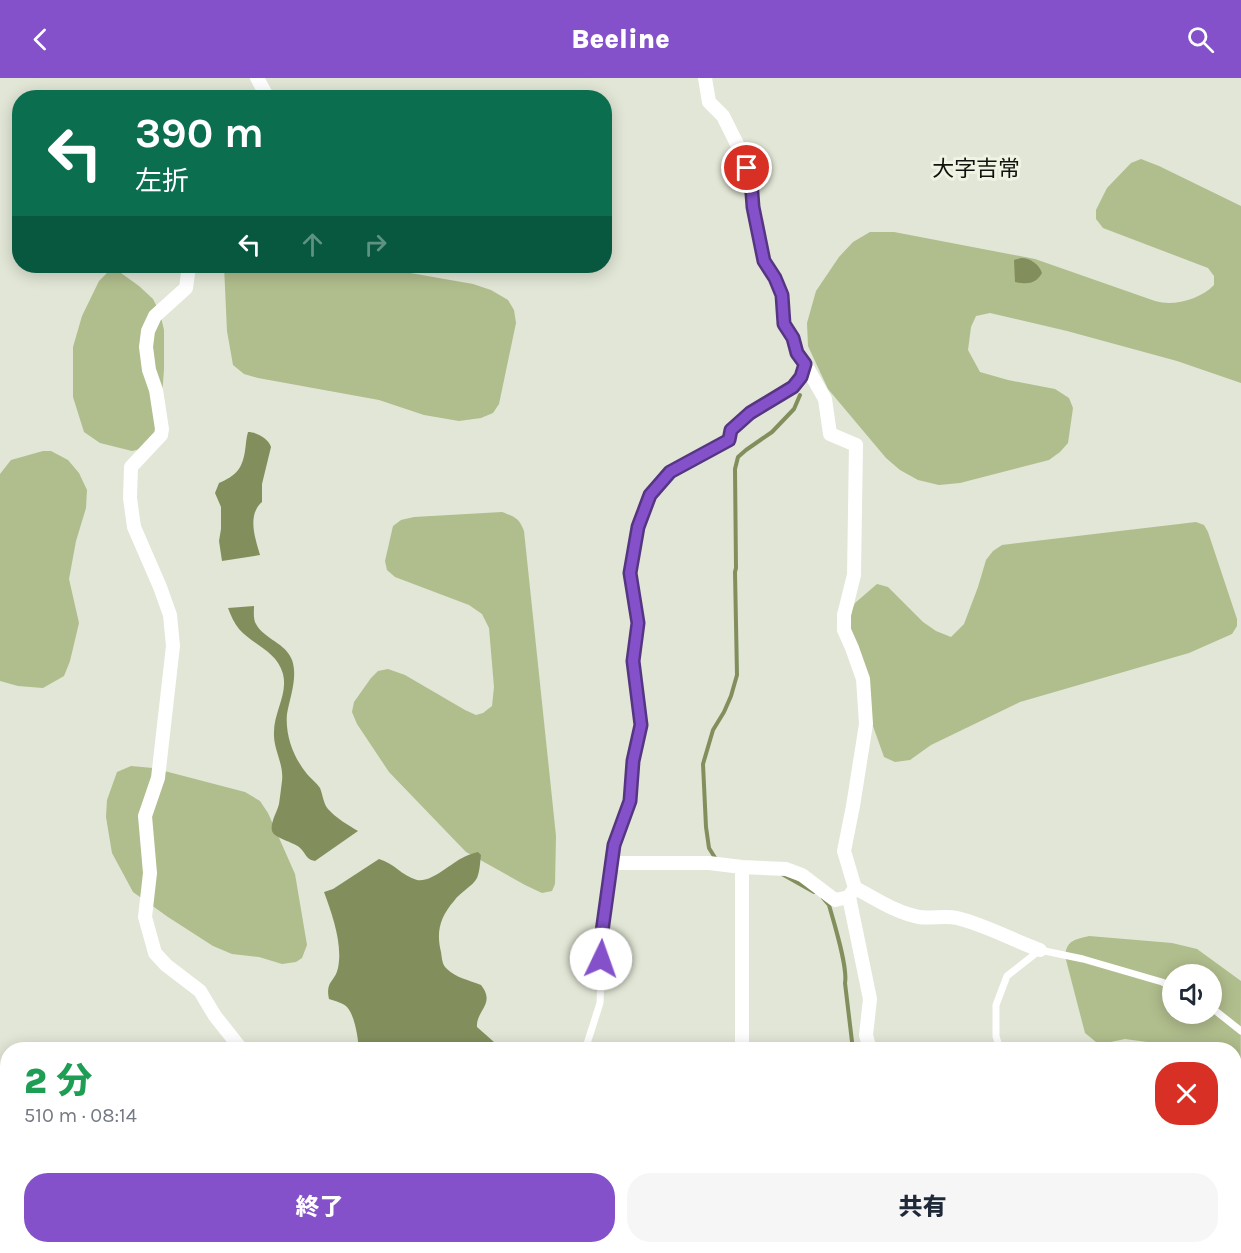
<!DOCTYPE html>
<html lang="ja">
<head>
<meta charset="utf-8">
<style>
  body { margin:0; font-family:Karla,"Noto Sans JP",sans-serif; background:#f6f6f7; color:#1f2937; height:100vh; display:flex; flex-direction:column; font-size:22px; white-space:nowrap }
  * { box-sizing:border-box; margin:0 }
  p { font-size:20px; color:#747a83 }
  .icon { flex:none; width:33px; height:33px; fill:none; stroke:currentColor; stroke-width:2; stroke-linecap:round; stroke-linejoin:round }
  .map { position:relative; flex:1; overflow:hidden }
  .drawer { position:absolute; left:0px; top:964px; width:1242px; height:212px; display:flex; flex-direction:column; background:#fff; border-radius:24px 24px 0 0; box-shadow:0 3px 15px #0003 }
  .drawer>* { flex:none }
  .banner { position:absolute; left:12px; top:12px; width:600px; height:183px; border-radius:24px; box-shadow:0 3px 15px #0003; background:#0b6e4f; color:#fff; overflow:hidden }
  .controls { position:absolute; left:1162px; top:886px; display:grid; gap:12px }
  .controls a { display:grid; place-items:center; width:60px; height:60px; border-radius:50%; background:#fff; box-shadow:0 3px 15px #0003; font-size:30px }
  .pin { position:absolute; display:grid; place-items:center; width:51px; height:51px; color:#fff; margin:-26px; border:3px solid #fff; border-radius:50%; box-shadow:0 2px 6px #0007 }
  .me { position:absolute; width:66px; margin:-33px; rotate:3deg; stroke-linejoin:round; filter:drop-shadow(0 0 4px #0008) }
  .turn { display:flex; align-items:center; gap:21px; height:126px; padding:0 24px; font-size:27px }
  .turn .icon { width:78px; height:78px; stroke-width:2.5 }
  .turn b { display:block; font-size:42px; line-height:51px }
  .lanes { display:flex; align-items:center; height:57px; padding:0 24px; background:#0003; justify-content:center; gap:30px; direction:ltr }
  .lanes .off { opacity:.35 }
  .round { display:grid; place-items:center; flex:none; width:63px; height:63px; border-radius:24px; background:#f6f6f7 }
  .summary { display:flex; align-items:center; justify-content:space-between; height:102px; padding:0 24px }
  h1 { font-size:36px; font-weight:800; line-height:45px; color:#1e9e55 }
  .action { display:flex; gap:12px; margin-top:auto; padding:12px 24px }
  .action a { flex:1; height:69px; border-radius:24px; background:#8451ca; color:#fff; font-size:24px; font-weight:800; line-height:69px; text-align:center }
  .action a+a { background:#f6f6f7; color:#1f2937 }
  header { display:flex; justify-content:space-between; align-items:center; height:78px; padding:0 24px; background:#8451ca; color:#fff; font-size:27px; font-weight:800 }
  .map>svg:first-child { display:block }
  .green { fill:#b0bd8c; fill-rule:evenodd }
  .water { fill:#828f5d }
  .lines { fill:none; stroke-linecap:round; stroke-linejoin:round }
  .stream { stroke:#828f5d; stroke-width:4 }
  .service { stroke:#fff; stroke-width:7 }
  .minor { stroke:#fff; stroke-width:14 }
  .route-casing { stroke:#563583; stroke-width:15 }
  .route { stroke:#8451ca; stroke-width:10 }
  .labels { text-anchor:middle; stroke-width:6; stroke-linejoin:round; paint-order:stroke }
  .quarter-label { font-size:22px; fill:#11120d; stroke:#eef3e3 }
</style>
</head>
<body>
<header><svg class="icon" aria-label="back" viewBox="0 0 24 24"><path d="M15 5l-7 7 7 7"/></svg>Beeline<svg class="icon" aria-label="search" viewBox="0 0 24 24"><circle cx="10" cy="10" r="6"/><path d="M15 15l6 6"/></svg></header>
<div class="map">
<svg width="1241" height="1175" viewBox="0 0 1241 1175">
  <rect width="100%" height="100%" fill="#e1e6d6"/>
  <path class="green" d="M1141,81L1159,88L1241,128V305L1177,283L1067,253L990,235L976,238L971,249L968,272L980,294L1008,302L1055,311L1069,320L1073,330L1068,365L1060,374L1049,382L960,405L939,407L918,402L900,392L886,380L828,311L808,268L807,245L816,213L839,179L853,164L870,154H894L1035,181L1155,223C1159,224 1165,225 1169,225C1184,225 1204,218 1214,207V198L1208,190L1103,150L1096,141V132L1107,110L1131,85Z
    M224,188H382L399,193L473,206L491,212L508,222L514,232L516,245L499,326L493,335L481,340L459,343L424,337L379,322L258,300L244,296L233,287L227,253Z
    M107,195H121L139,208L153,221L160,235L164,252V291L159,360L153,368L132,373L100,365L84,354L73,319V269L82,238L99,203Z
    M43,373H51L68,382L79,395L87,412L86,430L76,463L69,501L79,545L70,583L64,598L43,610L18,608L0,603V396L11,382Z
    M502,434C515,439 519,440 524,453L556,758L555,806L552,813L542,815L525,807L466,774L389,694L357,646L352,634L354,624L371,600L378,593L388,591L405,597L465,632L476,637L483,635L492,628L494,609L489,550L482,536L469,527L395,499L387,492L385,483L393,448L401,442L414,439Z
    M1196,444L1204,447L1208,454L1237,541V548L1232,556L1189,575L1020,624L931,667L910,682L895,684L884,679L852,589L849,539L855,525L877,506L888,509L923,544L936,553L951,559L964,546L978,509L986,482L993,473L1002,467Z
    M131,688L153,690L245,714L260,723L268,735L295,796L307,867L302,880L296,884L282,886L259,879L232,876L213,868L168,839L133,814L112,775L106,739L107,722L117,694Z
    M1089,858L1172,865L1197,871L1241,903L1240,1124L1235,1127L1234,972H1159L1147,964L1125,961L1106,965L1096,964L1085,955L1065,878C1067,862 1074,862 1089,858ZM1173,897H1212V936H1173Z
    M895,1168L969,1169L972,1175H895Z
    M1068,1169H1159V1175H1066Z"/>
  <path class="water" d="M1021,180C1030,180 1039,186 1042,195C1035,207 1027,206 1015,204L1014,182Z
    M248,354C257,354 269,361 271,369L262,406V424C247,437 255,460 260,477L222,483L219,463L221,451V429L215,415L219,405C235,398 242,392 245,373C246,367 246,360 248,354Z
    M254,528C254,534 253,541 256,546C264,561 286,565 292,582C298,599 290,619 287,636C285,658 294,680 307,696C311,701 317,705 320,710C323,717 323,725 328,731C336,740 348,747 358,753L315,783C306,782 306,775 299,769C293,764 274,760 272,753C270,745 277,734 279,726C280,719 281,711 282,703C284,685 273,672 274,654C274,634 288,616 283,596C277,573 253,567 239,551C234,545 231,538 228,530Z
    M478,774L481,777C480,784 480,793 477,800C472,809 460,814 454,823C440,839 436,854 441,874C442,880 442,887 447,891C456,900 469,902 481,907C496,926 476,932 477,949L503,972H359C358,960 355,938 347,929C343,925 335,923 329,921C325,903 335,904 338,890C343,866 332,836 324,814L333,811L379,781C394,785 402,798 417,802C431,805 451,785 464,779C468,777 473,775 478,774Z"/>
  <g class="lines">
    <path class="stream" d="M717,783L709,770L706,749L703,686L713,652L724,634L731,618L737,597L735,494L736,490L735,391L738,379L746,372L772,354L794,331L800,317
      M782,796L814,814
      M823,820L829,827C834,845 848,889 845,905L853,972
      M925,1168L928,1175"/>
    <path class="service" d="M1212,930L1241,953
      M585,972L600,925L601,895L600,868L614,767L630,723L633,683L641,647L633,583L638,545L630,495L638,449L650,417L670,394L729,362L731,352L750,335L793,309L801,299L805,288
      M1000,972L996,958V927L1007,898L1040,872L1083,881L1162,904L1173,909"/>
    <path class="minor" d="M257,0L268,20
      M705,0L709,24L723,38L743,78L751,102L753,129L764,184L775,200L782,217L784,246L793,260L797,275L805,286L825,321L830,356L856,367L854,497L844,537V552L852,570L863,601L866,646L853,728L844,773L855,810C875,820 896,835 919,839C931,841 945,837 957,840C986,847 1012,862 1040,872
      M189,188L186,210L155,238L148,253L146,269L149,292L156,312L162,351L161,357L131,389L130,420L134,449L160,509L170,537L173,568L158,700L145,738L150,795L145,839L155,875L166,887L200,913L215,938L242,972
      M612,785H709L742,789L786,791L802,797L835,822L849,819
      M852,814L849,819L870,921L866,957L870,972
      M742,972V789
      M660,1168L666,1175
      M799,1168L805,1175
      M1003,1168V1175
      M394,1175L396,1168"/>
  </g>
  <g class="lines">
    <g class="route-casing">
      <path id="route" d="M601,881L600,868L614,767L630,723L633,683L641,647L633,583L638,545L630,495L638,449L650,417L670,394L729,362L731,352L750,335L793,309L801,299L805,286L797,275L793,260L784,246L782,217L775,200L764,183L753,129L751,102L747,90"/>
    </g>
    <use href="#route" class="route"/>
  </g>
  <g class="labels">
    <g class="quarter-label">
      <text x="976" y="98">大字吉常</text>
    </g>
  </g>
</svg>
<div class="controls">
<a><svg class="icon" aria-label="sound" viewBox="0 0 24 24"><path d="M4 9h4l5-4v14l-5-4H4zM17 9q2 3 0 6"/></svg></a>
</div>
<div class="pin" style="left:747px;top:90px;background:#d93025"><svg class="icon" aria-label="arrive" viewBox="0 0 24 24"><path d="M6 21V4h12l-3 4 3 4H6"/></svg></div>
<svg class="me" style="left:601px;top:881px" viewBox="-20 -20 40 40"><circle r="19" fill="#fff"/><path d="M0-13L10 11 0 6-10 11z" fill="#8451ca"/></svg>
<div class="banner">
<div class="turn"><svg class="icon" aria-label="left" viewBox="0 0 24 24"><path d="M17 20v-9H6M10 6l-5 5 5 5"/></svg><div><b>390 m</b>左折</div></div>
<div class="lanes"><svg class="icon" aria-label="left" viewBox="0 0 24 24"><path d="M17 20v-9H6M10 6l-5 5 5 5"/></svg><svg class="icon off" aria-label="ahead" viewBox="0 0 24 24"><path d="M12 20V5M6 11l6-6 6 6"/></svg><svg class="icon off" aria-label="right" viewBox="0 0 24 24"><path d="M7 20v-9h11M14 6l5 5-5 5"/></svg></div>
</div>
<section class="drawer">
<div class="summary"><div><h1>2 分</h1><p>510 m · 08:14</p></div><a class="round" style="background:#d93025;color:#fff"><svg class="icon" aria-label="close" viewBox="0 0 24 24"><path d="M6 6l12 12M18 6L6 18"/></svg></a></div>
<div class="action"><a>終了</a><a>共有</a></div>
</section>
</div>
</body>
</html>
